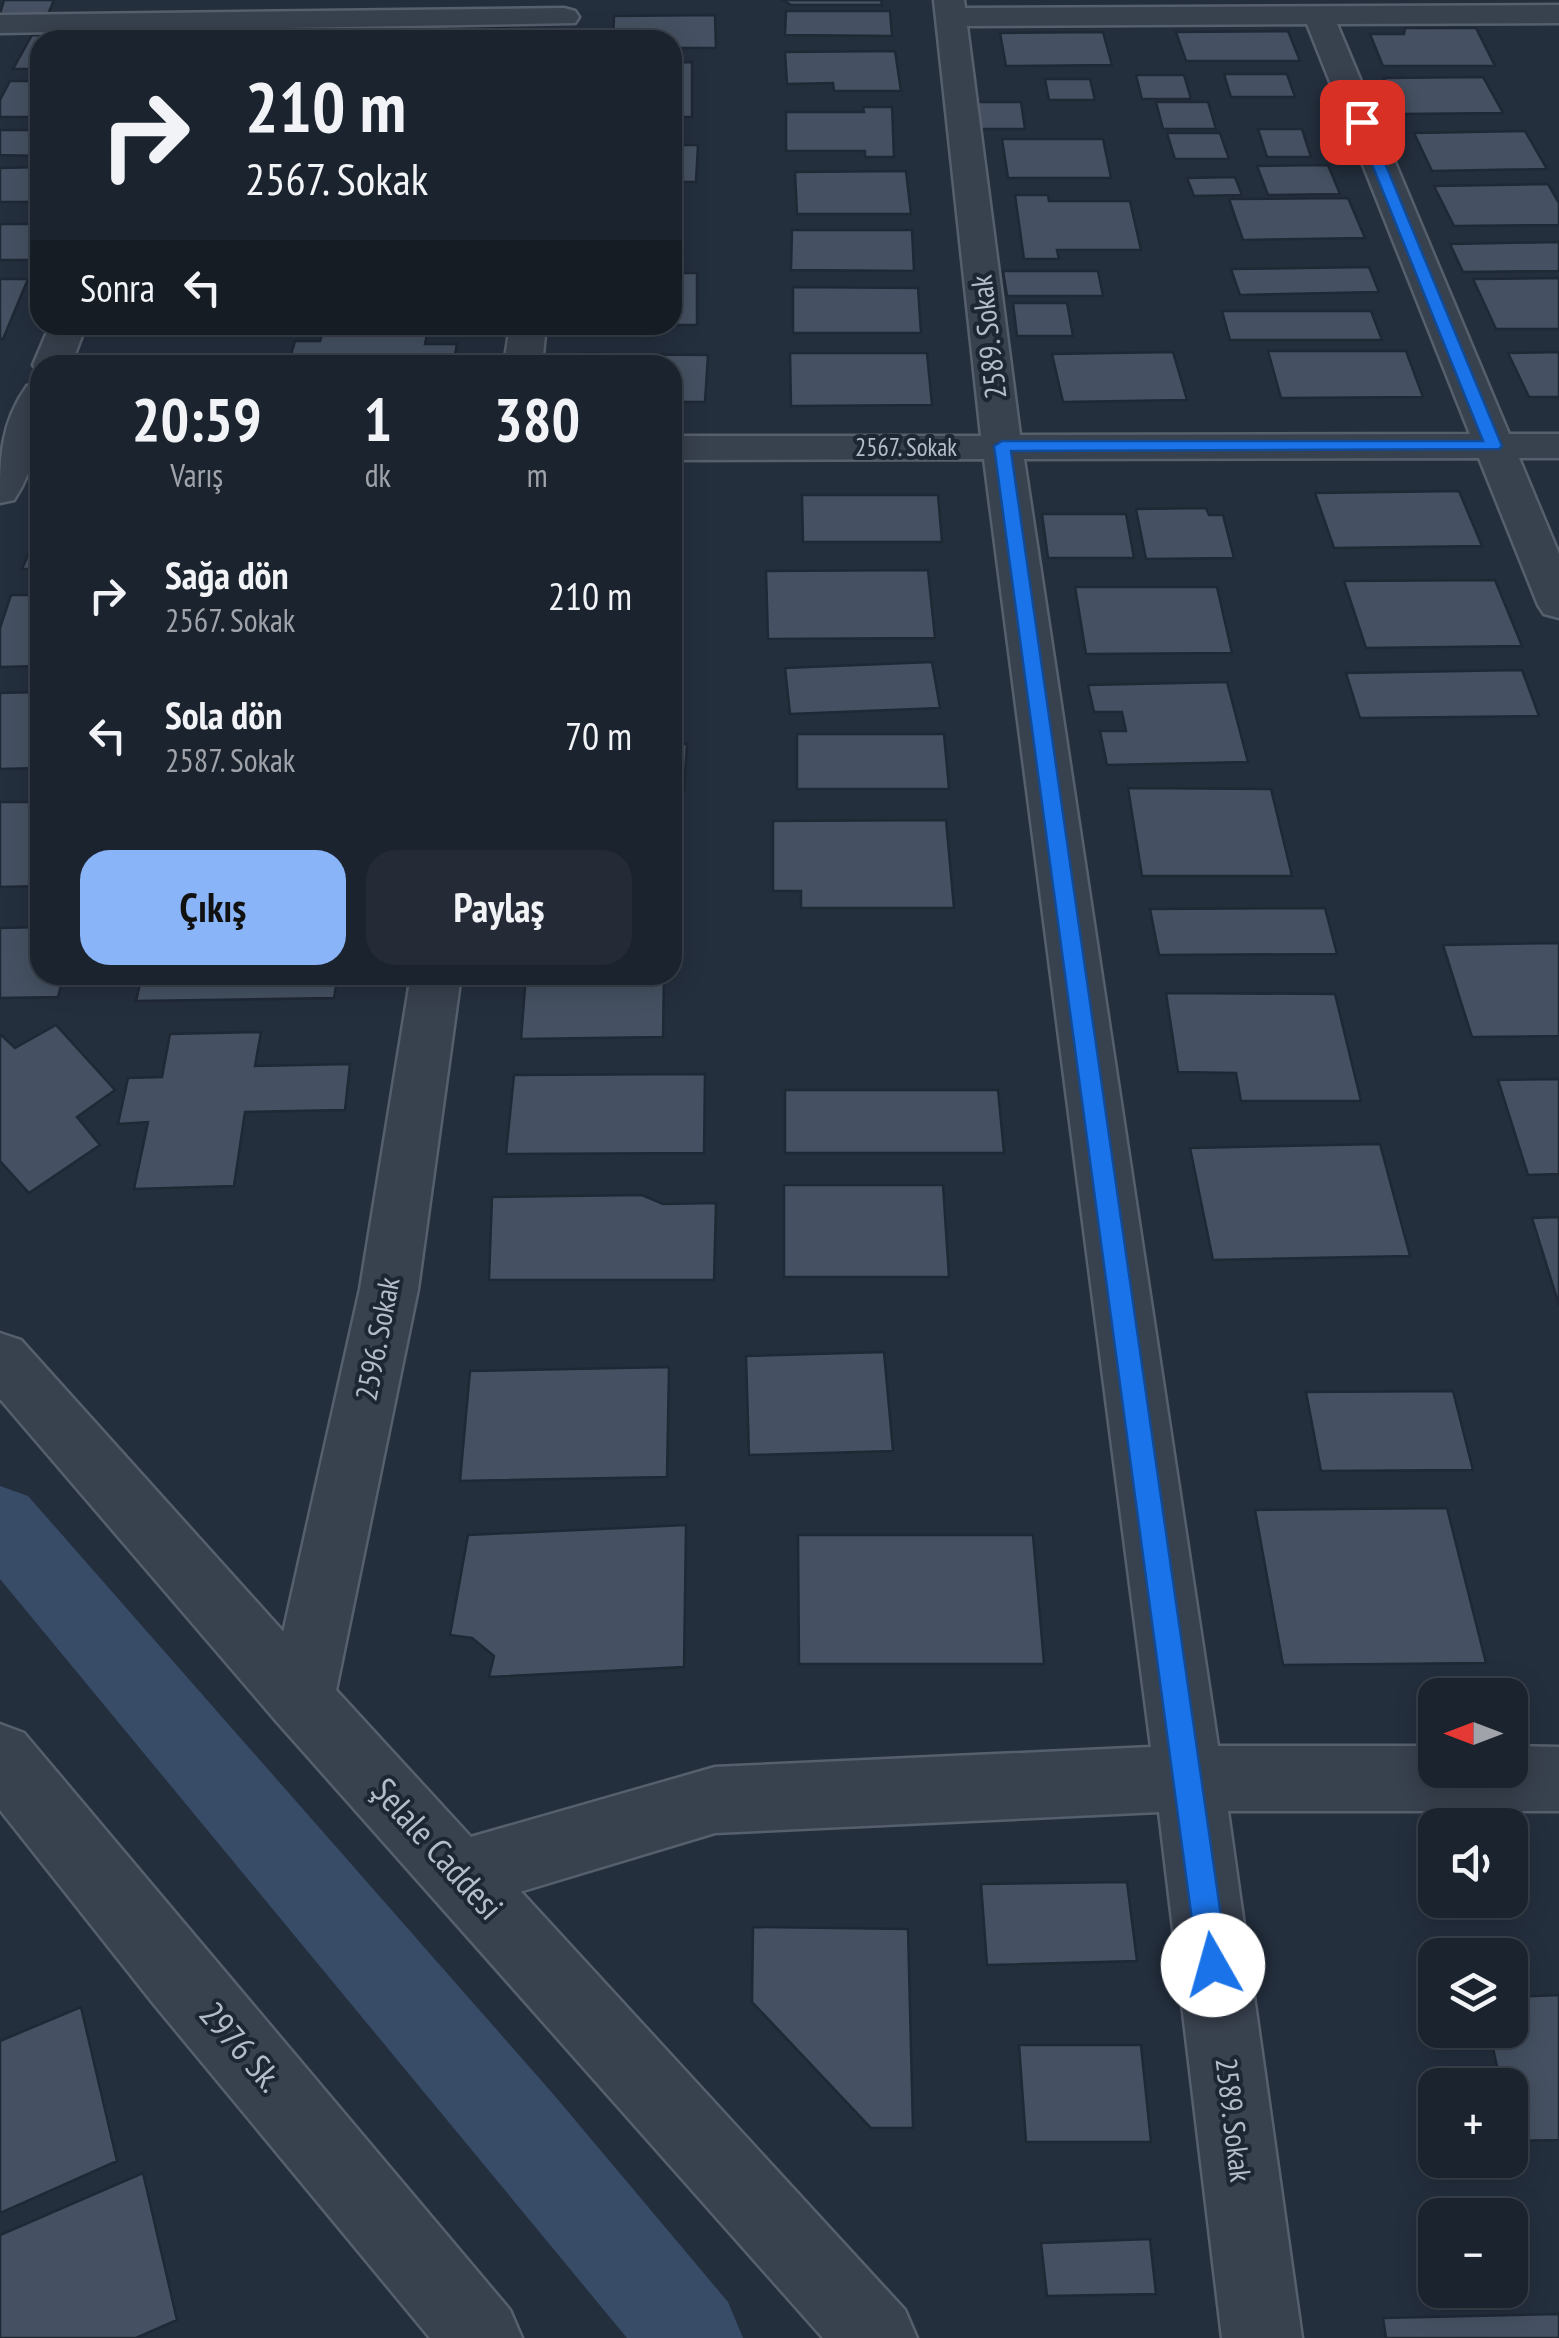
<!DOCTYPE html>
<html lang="tr">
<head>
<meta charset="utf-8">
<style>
  body { margin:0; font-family:"PT Sans Narrow",sans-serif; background:#242b36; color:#f1f3f6; height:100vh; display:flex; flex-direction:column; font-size:38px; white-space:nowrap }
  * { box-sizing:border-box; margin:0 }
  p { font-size:32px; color:#a0a4aa }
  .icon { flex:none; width:55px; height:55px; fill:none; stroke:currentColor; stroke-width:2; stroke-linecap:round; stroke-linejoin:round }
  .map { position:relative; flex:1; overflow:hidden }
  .details { position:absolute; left:30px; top:355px; width:652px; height:630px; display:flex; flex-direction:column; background:#1b232e; border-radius:30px; box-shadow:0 5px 25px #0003,0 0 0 2px #39404a }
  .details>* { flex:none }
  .banner { position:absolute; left:30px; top:30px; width:652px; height:305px; border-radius:30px; box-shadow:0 5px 25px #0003,0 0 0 2px #39404a; background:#1b232e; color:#f1f3f6; overflow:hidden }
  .needle { width:65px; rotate:270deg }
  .fabs { position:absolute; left:1418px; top:1678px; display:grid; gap:20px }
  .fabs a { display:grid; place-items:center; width:110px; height:110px; border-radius:20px; background:#1b232e; box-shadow:0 5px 25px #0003,0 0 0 2px #39404a; font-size:50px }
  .pin { position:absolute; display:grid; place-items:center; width:85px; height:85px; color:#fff; margin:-42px; border-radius:20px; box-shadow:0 5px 15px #0006 }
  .me { position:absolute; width:110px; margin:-55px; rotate:353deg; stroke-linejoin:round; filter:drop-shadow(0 0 8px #0008) }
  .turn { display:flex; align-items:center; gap:35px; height:210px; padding:0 50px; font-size:45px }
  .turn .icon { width:130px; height:130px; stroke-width:2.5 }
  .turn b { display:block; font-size:70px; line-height:85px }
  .then { display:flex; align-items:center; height:95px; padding:0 50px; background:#0003; gap:20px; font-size:38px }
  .eta { display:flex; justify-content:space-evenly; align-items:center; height:170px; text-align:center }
  .eta b { font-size:60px; font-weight:600; line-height:70px }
  .cta { display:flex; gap:20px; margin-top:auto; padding:20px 50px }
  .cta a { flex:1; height:115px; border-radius:30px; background:#8ab4f8; color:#111; font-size:40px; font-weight:600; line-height:115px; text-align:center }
  .cta a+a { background:#242b36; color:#f1f3f6 }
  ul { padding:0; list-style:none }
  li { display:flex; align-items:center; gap:30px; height:140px; padding:0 50px }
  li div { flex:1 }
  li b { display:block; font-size:38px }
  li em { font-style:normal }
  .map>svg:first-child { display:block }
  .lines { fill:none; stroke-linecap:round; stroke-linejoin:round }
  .canal { fill:#394c67; fill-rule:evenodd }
  .building { fill:#455162; stroke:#1f2835; stroke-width:2.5 }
  .minor-casing { stroke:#565f6c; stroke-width:5 }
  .tertiary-casing { stroke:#565f6c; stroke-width:5 }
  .minor { fill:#38414e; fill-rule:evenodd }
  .tertiary { fill:#38414e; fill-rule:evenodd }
  .route { fill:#1a73e8; stroke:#114b97; stroke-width:2.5 }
  .labels { text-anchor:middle; stroke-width:8; stroke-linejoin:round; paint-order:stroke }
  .far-street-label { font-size:25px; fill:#b4bcc9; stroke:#1d2633 }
  .street-label { font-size:30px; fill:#b4bcc9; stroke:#1d2633 }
  .near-street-label { font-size:35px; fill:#b4bcc9; stroke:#1d2633 }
</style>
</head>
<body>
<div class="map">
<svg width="1559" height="2338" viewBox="0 0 1559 2338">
  <rect width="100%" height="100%" fill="#242f3e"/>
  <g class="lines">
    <path class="canal" d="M0,1486L28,1496L554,2095L728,2302L743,2338H627L0,1579Z"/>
  </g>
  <path class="building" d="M4,0H54L48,14H0Z
    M783,0H881L882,5H791Z
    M786,11H890L892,36L785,35Z
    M715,15L716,48H672V40H613L614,16Z
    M509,28L510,40H466V29Z
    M1405,28H1476L1495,66H1383L1370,34H1404Z
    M415,29L414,40H367L368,30Z
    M1288,31L1300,61H1186L1176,32Z
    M1103,32L1112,65L1006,66L1000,33Z
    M32,35L139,36L137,40H40V69H13Z
    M895,51L901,91H834L833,83L787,84L785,52Z
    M692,62V117H672V63Z
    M1224,74H1287L1295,97H1231Z
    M1136,75H1184L1191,99H1142Z
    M1483,77L1503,113L1401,114L1384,78Z
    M1045,79H1090L1095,100H1049Z
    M10,81H40V117H0V100Z
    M975,102H1021L1025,129H978Z
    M1156,102H1208L1216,129H1163Z
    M863,107H892L894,157H865V151H786V112H864Z
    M1258,129H1302L1311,157H1267Z
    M0,130H40V156L0,155Z
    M1525,131L1547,169L1432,171L1414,133Z
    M1167,133H1220L1229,159H1175Z
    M1002,139H1103L1111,178H1008Z
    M672,145H698L696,182H672Z
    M1328,165L1340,194L1268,195L1257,166Z
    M40,167V202H0V168Z
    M906,171L911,214H797L795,172Z
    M1235,177L1242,195L1194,196L1187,178Z
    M1548,184L1559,203V225L1454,226L1434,186Z
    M1015,195H1048L1049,201H1130L1141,250H1057L1059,259H1024Z
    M1348,198L1365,238L1243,240L1229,199Z
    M672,211H682L683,256H672Z
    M0,224H40V260H0Z
    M792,230H912L914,271L791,270Z
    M1559,242V271L1463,272L1450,244Z
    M1369,267L1379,292L1240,295L1231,269Z
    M1003,271H1098L1103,296H1007Z
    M672,273H697V325H672Z
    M1559,278V329H1496L1473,279Z
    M0,279H28L3,339H0Z
    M793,287L918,288L921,333H793Z
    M1013,303H1067L1073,336H1017Z
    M1222,311H1371L1382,340H1230Z
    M325,325H429L425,344H457L453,365H288L295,341H320Z
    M1268,351H1406L1423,397L1281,398Z
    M1173,352L1187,400L1063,402L1052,354Z
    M1559,352V397H1529L1508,353Z
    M790,353H927L932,405L791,406Z
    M582,354L708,355L705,402H672V365H581Z
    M1459,491L1482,546L1334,548L1315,493Z
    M802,495H938L942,542H803Z
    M1206,508L1209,515H1223L1234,558L1146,559L1136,509Z
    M1042,514H1126L1134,558H1048Z
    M40,527V569H22Z
    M928,570L935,638L768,639L766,571Z
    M1495,580L1522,646L1366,648L1344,581Z
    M672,582H677L675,664H672Z
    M1075,587H1217L1232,653L1086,654Z
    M11,595H40V666L0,667V628Z
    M932,662L940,708L790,714L785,668Z
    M1522,670L1539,716L1360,718L1346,673Z
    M1227,682L1248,762L1107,765L1100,731H1126L1122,712H1094L1088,685Z
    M40,692V768L0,769V693Z
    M797,734H944L949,789H797Z
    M672,744H687L684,790H672Z
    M1128,788L1271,789L1292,876H1142Z
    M0,802H40V886L0,887Z
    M946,820L954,908H801V891H773V821Z
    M1325,908L1337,954L1159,955L1150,909Z
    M40,927V975H64L58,997L0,998V928Z
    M1559,943V1036L1472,1037L1443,945Z
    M142,975H338L334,998L136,1001Z
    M526,975H664L663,1037L521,1039Z
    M1166,993L1335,994L1361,1101H1241L1236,1073L1178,1072Z
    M56,1025L115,1090L77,1117L100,1145L29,1193L0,1161V1034L15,1048Z
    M261,1032L255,1066L350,1064L345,1110L245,1112L234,1186L134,1189L148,1122L118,1124L128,1078L162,1077L170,1034Z
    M705,1074L704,1153L506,1154L514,1075Z
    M1559,1079V1174L1528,1175L1498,1080Z
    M785,1090H998L1004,1153H785Z
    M1380,1144L1410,1256L1213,1260L1190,1148Z
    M784,1185H943L949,1277H784Z
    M642,1195L663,1204L716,1203L714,1280H489L492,1197Z
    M1559,1217V1305L1532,1218Z
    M884,1352L893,1451L749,1455L746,1356Z
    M669,1367L667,1477L460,1481L470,1371Z
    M1453,1391L1473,1470L1321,1471L1306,1392Z
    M1447,1508L1486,1663L1283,1665L1255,1510Z
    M686,1525L684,1667L489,1677L494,1656L472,1638L450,1635L468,1535Z
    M798,1535H1033L1044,1664H799Z
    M1127,1882L1137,1961L987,1965L981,1884Z
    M753,1927L908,1929L913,2128H871L752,2002Z
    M1559,1995V2140L1514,2141L1510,2085H1501L1489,2030H1510V1997Z
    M81,2007L117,2161L0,2213V2041Z
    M1019,2045H1141L1151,2142H1026Z
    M143,2173L177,2320L136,2338H0V2235Z
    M1150,2239L1156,2294L1047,2296L1041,2243Z
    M1559,2314V2338H1386L1383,2318Z"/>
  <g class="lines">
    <g class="minor-casing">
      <path id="minor" d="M934,0H964L965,8L1559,5V23L1337,24L1509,434H1559V458H1519L1559,554V618L1544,614L1538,605L1479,458L1024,459L1218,1746H1435V1770H1510V1746L1559,1747V1811H1228L1302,2338H1222L1159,1812L715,1833L460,1910L435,1899L425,1875L435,1851L460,1840L715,1767L1151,1747L984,459L672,460V436H981ZM1307,24L1470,434L1020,435L967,26Z
        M564,8L575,11L579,17L575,23L0,33V15Z
        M50,325H86L71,365H40V373L33,365Z
        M510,325H546L542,365H504Z
        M40,383C40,425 39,463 14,500L0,503C0,459 0,424 27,386Z
        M411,975H461L418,1289L334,1700L325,1722L301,1731L277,1722L268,1700L360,1289Z
        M0,1724L24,1733L510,2310L522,2338H430L152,2002L0,1810Z"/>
    </g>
    <g class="tertiary-casing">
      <path id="tertiary" d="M0,1333L21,1340L325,1678L905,2310L917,2338H823L277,1722L0,1399Z"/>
    </g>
    <use href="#minor" class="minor"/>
    <use href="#tertiary" class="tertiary"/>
  </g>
  <path class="route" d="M1362,119L1368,122L1502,446L1499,449L1011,451L1228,1965L1224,1975L1213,1980L1202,1975L1198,1965L994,446L1002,441H1483L1355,122Z"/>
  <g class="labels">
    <g class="far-street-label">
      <text x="906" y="456">2567. Sokak</text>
    </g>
    <g class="street-label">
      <text transform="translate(989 337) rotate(-97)" y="10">2589. Sokak</text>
      <text transform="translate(378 1339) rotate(-79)" y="10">2596. Sokak</text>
      <text transform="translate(1233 2120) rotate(83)" y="10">2589. Sokak</text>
    </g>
    <g class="near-street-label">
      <text transform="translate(437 1849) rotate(48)" y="12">Şelale Caddesi</text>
      <text transform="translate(241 2047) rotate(49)" y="12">2976 Sk.</text>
    </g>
  </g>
</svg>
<div class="fabs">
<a><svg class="needle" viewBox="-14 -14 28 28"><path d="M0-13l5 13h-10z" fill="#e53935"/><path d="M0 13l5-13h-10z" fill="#a0a4aa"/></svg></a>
<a><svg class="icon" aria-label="sound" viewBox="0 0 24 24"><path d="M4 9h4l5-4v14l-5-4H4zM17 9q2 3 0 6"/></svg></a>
<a><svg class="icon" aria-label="layers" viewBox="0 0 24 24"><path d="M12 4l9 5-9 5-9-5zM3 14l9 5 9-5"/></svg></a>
<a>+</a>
<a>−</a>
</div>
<div class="pin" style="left:1362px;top:122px;background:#d93025"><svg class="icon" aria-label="arrive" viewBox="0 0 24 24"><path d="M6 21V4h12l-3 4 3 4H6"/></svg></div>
<svg class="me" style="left:1213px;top:1965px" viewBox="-20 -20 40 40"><circle r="19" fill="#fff"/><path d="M0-13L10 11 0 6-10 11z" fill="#1a73e8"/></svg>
<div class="banner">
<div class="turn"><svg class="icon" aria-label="right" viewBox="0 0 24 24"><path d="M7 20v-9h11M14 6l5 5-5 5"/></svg><div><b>210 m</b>2567. Sokak</div></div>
<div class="then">Sonra<svg class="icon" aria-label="left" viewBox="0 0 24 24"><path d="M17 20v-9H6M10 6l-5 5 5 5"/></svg></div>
</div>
<section class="details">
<div class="eta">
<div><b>20:59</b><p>Varış</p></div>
<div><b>1</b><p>dk</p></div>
<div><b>380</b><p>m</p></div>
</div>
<ul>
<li><svg class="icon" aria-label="right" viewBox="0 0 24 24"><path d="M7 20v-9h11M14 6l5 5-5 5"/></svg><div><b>Sağa dön</b><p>2567. Sokak</p></div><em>210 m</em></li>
<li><svg class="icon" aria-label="left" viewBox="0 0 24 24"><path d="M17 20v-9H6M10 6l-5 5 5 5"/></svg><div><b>Sola dön</b><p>2587. Sokak</p></div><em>70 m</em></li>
</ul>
<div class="cta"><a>Çıkış</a><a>Paylaş</a></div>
</section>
</div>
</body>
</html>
